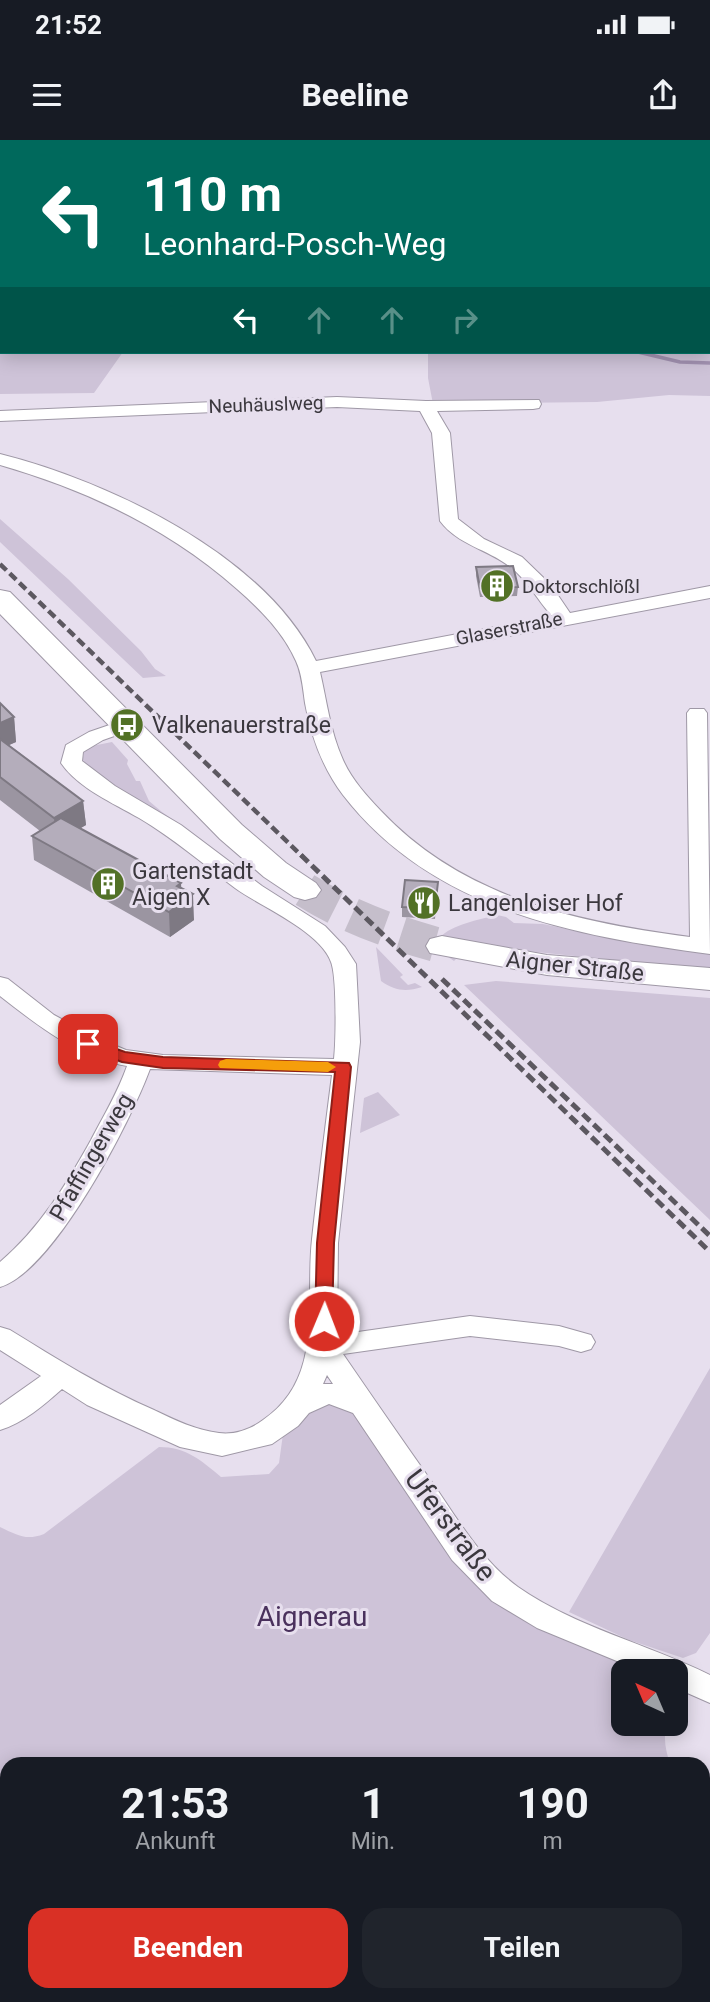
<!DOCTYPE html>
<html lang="de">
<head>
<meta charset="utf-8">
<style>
  body { margin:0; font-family:Roboto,sans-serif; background:#20242c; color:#f1f3f6; height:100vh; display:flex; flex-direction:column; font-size:26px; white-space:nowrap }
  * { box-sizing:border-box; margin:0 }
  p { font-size:23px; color:#9ea1a6 }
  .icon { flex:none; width:38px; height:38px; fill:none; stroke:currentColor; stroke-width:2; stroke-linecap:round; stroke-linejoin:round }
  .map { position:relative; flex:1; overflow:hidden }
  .drawer { position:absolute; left:0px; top:1617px; width:710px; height:245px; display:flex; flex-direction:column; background:#171b24; border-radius:21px 21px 0 0; box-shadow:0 4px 18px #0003 }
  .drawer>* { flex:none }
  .guide { position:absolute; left:0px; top:0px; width:710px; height:214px; box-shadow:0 4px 18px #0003; background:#00695c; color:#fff; overflow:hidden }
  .needle { width:46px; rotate:316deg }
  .controls { position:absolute; left:611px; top:1519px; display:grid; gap:14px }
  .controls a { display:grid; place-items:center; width:77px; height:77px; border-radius:14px; background:#171b24; box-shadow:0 4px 18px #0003; font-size:35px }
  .pin { position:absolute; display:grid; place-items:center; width:60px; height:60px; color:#fff; margin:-30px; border-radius:14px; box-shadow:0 4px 10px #0006 }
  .me { position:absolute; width:77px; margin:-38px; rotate:1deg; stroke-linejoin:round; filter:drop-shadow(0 0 5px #0008) }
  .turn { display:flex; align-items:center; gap:24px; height:147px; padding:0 28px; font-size:32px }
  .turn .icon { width:91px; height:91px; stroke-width:2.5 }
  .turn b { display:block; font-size:49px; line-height:60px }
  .lanes { display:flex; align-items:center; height:66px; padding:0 28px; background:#0003; justify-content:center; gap:35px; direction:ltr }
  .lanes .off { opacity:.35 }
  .eta { display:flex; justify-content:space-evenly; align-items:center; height:119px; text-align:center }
  .eta b { font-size:42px; font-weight:700; line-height:49px }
  .primary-button { display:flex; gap:14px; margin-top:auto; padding:14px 28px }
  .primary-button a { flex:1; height:80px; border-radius:21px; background:#d93025; color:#fff; font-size:28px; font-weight:700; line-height:80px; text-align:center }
  .primary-button a+a { background:#20242c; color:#f1f3f6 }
  .status { display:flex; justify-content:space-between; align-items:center; height:49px; padding:0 35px; background:#171b24; direction:ltr }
  .status svg { height:19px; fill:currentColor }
  header { display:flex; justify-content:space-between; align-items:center; height:91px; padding:0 28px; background:#171b24; font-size:32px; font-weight:700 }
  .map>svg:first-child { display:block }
  .green { fill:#cec3d8 }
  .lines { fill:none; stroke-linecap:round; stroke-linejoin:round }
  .stream { stroke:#a292b1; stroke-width:3.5 }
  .secondary-tunnel { stroke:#c5becb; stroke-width:35; stroke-dasharray:35 18; stroke-linecap:butt }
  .street-casing { stroke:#9f98a6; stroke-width:2 }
  .secondary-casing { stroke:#9f98a6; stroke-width:2 }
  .street { fill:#fff; fill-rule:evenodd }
  .secondary { fill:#fff; fill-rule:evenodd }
  .rail-far1 { stroke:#5c5860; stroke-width:4.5; stroke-dasharray:9 4.5; stroke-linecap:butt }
  .rail { stroke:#5c5860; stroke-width:5; stroke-dasharray:10 5; stroke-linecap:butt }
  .wall { fill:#9b95a1 }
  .shaded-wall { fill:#7e7983 }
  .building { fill:#b4adbb; stroke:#7e7983; stroke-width:2 }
  .route { fill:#d93025; stroke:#8d1f18; stroke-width:2 }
  .slow { fill:#f59e0b }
  .labels { text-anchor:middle; stroke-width:6; stroke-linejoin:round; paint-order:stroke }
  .far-street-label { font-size:19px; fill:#3b383e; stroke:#e7dfee }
  .far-poi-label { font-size:19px; fill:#3b383e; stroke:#e7dfee; text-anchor:start }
  .poi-label { font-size:23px; fill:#3b383e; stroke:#e7dfee; text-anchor:start }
  .street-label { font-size:23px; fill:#3b383e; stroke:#e7dfee }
  .near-street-label { font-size:28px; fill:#3b383e; stroke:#e7dfee }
  .near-park-label { font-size:28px; fill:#4a315d; stroke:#e7dfee }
</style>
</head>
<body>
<div class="status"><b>21:52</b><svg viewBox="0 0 49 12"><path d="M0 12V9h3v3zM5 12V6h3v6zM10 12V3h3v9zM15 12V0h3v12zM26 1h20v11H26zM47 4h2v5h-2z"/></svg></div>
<header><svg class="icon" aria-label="menu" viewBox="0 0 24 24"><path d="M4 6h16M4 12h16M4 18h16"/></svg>Beeline<svg class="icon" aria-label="share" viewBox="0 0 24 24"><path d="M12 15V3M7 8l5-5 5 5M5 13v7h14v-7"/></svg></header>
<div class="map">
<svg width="710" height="1862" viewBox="0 0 710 1862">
  <rect width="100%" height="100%" fill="#e7dfee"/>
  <path class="green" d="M0,0H250L2,2V65Z
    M710,0V256L669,255L597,262L433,264L428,238V212H709V2H704Z
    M0,68L2,212H123L94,253L0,254Z
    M0,379L68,439L141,511L155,529L166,536L143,538L0,402Z
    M112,602L128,620L127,624L136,641H140L149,661L162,672L198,697L247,736L325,786L290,767L82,623L84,612L92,606Z
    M497,775L506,777L514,783L543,784L634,803L710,813V830L517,810L447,815L456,819L454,821L438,810L439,798C453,784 478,780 497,775Z
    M376,807L403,835L400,837L408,845L415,843L422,847C406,852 395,851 381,841Z
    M496,841L710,858V1080L464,845Z
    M378,952L400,975L360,993L364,958Z
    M710,1228V1493L696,1513L683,1518L629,1500L569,1472Z
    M326,1258L349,1264L472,1436L657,1531H623V1584H668C662,1596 666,1611 670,1624H7V1855H704V1681L710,1689V1862H0V1387C17,1395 26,1401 44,1394L159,1307C186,1307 201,1320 221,1337L269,1334L279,1323L283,1294Z"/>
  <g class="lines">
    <path class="stream" d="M229,2L231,0
      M638,212L680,222L710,223"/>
    <path class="secondary-tunnel" d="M305,750C348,777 393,793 442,806"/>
    <g class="street-casing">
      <path id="street" d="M337,257L426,261L539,260L541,264L539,268L533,269L437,271L450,293L458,379L484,399L522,417L551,445L570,473L710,446V458L320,532C327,562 330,591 343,620C352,640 366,655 381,671C463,758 576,782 690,797L687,573L690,569H704L707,573L710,814C574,796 432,770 343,655C322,627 311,596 305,563C303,549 302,534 296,521C283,492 260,469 237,449C168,388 87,350 0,325V314C108,341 265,415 316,521L552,476C537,460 528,440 509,426C487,409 458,405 440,381L432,293L420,271L337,267L0,281V271Z
        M127,579L134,581L137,585L134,589L103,600L83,612L82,621L115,646L181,685L262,746L325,786L345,807L356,824L360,902L338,1103L337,1195L470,1176L559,1186L591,1195L595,1202L591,1209L581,1212L559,1206L470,1196L343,1214C373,1258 403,1301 434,1345C458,1380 482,1421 518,1447C575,1487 648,1504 710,1535V1563L676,1548V1531H641L537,1488L492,1461L452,1420L353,1273L329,1264L309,1273L298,1286L272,1304L222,1316L180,1307L87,1265L62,1249C44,1265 23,1283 0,1290V1265L41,1236L0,1210V1187L10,1190C57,1219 103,1248 154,1270C175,1280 195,1290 219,1293C235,1295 251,1289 263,1280C325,1238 305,1162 312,1099C318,1044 325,989 332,935L150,929C131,981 54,1131 0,1147V1122C40,1088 66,1045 91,1000C104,975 118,952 127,926C79,918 37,885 0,856V837L8,839L54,875L97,898L126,910L163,915L334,919C336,901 337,837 331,822C320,791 261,767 235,748C203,724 173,698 139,678C113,663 78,648 61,623L66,605L89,592ZM327,1235L333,1244H323Z"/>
    </g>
    <g class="secondary-casing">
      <path id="secondary" d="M0,450L10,452L242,685L286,723L316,743L321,750L316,757L305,760L294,757L264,737L220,699L0,474Z
        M442,796L547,815L710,828V850L547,835L430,813L426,806L430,799Z"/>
    </g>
    <use href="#street" class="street"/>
    <use href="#secondary" class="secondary"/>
    <path class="rail-far1" d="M0,424L303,717"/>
    <path class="rail" d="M301,715L710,1112
      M442,839L710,1096"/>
  </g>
  <path class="wall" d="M476,427L518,447L517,456L480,457L476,436Z
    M0,563L14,577L16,602L9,605L83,661L86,685L80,688L182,748L194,780L170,797L34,720L32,696L40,691L0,660Z
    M438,742L435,779L402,777V767Z"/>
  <path class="shaded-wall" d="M14,577L16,602L0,609V583Z
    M83,661L86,685L56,703L54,678Z
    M181,743L182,762L193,754L194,780L170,797L169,772L177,746Z"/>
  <path class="building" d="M513,426L518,447L480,448L476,427Z
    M0,563L14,577L0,583Z
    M0,599L83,661L54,678L0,637Z
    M61,678L181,743L177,746L193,754L169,772L32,696Z
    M405,740L438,742L435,768L402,767Z"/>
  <path class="route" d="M88,899L125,912L163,917L349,923L351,927L334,1103L332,1181L330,1185H317L315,1181L317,1103L335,932L163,928L122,922L82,907L80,904L82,900Z"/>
  <path class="slow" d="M226,919L328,922L336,927L328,932L220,928L218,925L220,921Z"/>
  <defs>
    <g id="building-disc" transform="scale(1.75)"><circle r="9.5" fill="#527126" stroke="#e7dfee"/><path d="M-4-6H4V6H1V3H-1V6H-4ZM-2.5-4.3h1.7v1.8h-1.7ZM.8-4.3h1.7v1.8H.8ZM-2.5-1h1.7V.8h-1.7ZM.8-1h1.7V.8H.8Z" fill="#fff"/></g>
    <g id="bus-disc" transform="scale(1.75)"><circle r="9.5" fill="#527126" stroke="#e7dfee"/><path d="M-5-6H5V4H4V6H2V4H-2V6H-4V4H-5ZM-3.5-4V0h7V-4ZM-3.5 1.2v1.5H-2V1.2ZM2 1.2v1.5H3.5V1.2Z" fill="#fff"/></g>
    <g id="restaurant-disc" transform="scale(1.75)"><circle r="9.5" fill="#527126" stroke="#e7dfee"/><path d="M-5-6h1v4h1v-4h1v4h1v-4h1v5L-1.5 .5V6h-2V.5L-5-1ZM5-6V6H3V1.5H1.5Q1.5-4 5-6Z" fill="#fff"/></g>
  </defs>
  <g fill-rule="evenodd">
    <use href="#building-disc" x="497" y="446"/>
    <use href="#bus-disc" x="127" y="585"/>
    <use href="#building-disc" x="108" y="744"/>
    <use href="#restaurant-disc" x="424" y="763"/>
  </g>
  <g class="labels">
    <g class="far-street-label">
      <text transform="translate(266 264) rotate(-2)" y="7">Neuhäuslweg</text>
      <text transform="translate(509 488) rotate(-11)" y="7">Glaserstraße</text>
    </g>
    <g class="far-poi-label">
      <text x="522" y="453">Doktorschlößl</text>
    </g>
    <g class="poi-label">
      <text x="152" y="593">Valkenauerstraße</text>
      <text x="132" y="739">Gartenstadt<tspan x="132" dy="26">Aigen X</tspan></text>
      <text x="448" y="771">Langenloiser Hof</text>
    </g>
    <g class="street-label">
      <text transform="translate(575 826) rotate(6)" y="8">Aigner Straße</text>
      <text transform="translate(91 1017) rotate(-60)" y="8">Pfaffingerweg</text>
    </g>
    <g class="near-street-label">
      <text transform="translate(451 1385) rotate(53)" y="10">Uferstraße</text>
    </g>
    <g class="near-park-label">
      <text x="312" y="1486">Aignerau</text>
    </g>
  </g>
</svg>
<div class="controls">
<a><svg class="needle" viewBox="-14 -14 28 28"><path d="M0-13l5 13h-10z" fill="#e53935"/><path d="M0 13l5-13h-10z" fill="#9ea1a6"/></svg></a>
</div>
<div class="pin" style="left:88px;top:904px;background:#d93025"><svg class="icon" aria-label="arrive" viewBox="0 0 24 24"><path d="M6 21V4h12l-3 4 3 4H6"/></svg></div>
<svg class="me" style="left:324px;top:1181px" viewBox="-20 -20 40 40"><circle r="17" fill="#d93025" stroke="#fff" stroke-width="3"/><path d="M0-11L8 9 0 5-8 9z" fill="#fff"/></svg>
<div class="guide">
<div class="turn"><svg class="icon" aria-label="left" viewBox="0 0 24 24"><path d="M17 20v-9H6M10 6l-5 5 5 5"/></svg><div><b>110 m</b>Leonhard-Posch-Weg</div></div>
<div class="lanes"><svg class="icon" aria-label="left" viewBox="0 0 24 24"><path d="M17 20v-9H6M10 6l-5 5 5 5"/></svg><svg class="icon off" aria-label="ahead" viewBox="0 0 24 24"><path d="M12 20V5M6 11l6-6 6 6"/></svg><svg class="icon off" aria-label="ahead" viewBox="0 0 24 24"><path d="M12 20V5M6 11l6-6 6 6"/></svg><svg class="icon off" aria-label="right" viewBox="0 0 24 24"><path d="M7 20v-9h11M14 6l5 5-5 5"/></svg></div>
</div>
<section class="drawer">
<div class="eta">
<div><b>21:53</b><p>Ankunft</p></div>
<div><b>1</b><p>Min.</p></div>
<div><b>190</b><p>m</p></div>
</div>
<div class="primary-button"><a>Beenden</a><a>Teilen</a></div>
</section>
</div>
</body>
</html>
